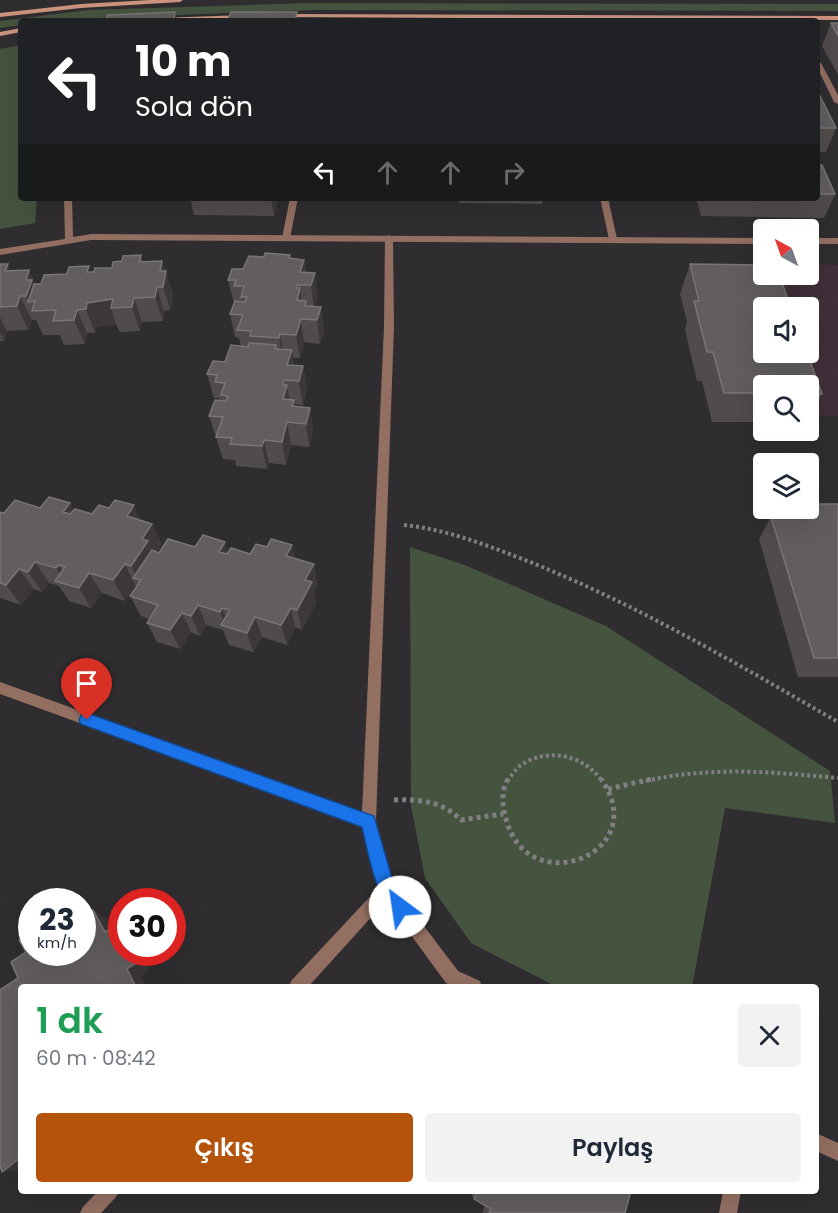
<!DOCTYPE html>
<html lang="tr">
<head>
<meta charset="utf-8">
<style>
  body { margin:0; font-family:Poppins,sans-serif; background:#f2f2f3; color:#1f2937; height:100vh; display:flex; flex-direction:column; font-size:22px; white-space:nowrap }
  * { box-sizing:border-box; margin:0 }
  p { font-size:20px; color:#747a83 }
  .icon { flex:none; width:33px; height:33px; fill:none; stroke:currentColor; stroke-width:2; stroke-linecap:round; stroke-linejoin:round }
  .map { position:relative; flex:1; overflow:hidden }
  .details { position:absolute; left:18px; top:984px; width:801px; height:210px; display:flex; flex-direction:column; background:#fff; border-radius:6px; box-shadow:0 6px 24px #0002 }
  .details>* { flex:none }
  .banner { position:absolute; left:18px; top:18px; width:802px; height:183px; border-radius:6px; box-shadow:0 6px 24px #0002; background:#202124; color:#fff; overflow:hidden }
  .needle { width:39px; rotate:319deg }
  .tools { position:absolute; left:753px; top:219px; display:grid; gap:12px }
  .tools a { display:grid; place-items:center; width:66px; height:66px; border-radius:6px; background:#fff; box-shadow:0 6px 24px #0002; font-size:30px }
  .speed { position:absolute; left:18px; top:888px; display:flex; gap:12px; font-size:30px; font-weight:700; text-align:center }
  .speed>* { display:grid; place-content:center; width:78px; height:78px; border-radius:50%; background:#fff; box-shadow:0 6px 24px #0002; line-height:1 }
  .speed small { font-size:15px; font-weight:400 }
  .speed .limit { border:9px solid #d22; background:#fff; color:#111 }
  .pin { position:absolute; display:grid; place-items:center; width:51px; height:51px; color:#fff; margin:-62px -26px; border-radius:50% 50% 50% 0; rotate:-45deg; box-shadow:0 0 6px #0007 }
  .pin .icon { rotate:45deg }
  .me { position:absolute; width:66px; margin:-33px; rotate:329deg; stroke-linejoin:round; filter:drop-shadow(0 0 4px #0008) }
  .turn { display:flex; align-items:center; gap:21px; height:126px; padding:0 18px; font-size:27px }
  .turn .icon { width:78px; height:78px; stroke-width:2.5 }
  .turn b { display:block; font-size:42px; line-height:51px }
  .lanes { display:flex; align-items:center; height:57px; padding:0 18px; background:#0003; justify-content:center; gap:30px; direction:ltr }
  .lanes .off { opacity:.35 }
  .round { display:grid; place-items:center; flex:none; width:63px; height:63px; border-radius:6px; background:#f2f2f3 }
  .summary { display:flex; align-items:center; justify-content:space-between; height:102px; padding:0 18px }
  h1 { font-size:36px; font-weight:600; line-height:45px; color:#1e9e55 }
  .action { display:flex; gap:12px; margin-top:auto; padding:12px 18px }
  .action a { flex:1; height:69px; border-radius:6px; background:#b45309; color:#fff; font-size:24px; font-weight:600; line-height:69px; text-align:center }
  .action a+a { background:#f2f2f3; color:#1f2937 }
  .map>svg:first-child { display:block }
  .education { fill:#412f39 }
  .green { fill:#45543f }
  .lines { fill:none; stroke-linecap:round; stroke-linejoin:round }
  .path-far1 { stroke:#817f82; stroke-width:4; stroke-dasharray:3 3; stroke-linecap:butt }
  .path { stroke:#817f82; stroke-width:5; stroke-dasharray:4 4; stroke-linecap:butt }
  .minor { fill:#936f62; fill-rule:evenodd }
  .tertiary { fill:#936f62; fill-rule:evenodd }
  .secondary { fill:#cc947e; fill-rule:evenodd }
  .wall { fill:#504c4b }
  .shaded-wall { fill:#3c3838 }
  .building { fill:#615e5d; stroke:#787574; stroke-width:1.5 }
  .route { fill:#1a73e8; stroke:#114b97; stroke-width:1.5 }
</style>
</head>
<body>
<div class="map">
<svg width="838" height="1213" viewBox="0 0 838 1213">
  <rect width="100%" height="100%" fill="#2f2d30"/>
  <path class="education" d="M756,263L763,264L764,274H808L809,264L838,265V416L817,415L809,395L808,386L791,353L808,352V308L773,307Z"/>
  <path class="green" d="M309,3L838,4V11L312,10L21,21V25L0,28V21L88,10Z
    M21,45V198H37L35,223L0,229V49Z
    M410,547L465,565L606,626L830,771L835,823L725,808L692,987H557L471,943L425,878L411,806Z"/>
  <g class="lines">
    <path class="path-far1" d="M404,525C450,530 492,547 535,564C641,607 739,665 838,722
      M507,781C512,775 517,767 523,764C549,747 585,756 602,781
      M646,781C710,766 773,772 838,778"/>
    <path class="path" d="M508,779C501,791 502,806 506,819C528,903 654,853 601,779
      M608,789L652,779
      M394,800C420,799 442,801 461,820L503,814"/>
    <path class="minor" d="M818,61L821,63L838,95V104L834,102L818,69Z
      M290,198H298L290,238L286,241L282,238Z
      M600,198H608L617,239L616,241L609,239Z
      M389,235L393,238L394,327L376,821L393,885L458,971L480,981L482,987H456L446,983L386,901L308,987H289L291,981L379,887L363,826L0,694V682L362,812L384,327L385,238Z
      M816,1133L838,1143V1161L816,1151Z
      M98,1191H119L116,1197L101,1213H80L83,1207Z
      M723,1191H741L737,1213H719Z"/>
    <path class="tertiary" d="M64,198H72L73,237L91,234L764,238V244L91,240L0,255V249L65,239Z
      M808,238H838V244H808Z"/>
    <path class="secondary" d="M150,0H183L180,2L81,8L0,17V13L81,4Z
      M284,14L838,16V20L282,17V15Z
      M245,15L247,16V18L126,21L129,19Z
      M21,28V32L0,36V32Z"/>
  </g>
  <path class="wall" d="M831,23H838V75L822,46Z
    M818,92L836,128L826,152H818Z
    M818,165L835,194L824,218L701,216L696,198H818Z
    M190,198H278L274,216L194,215Z
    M459,198H543L542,204L459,203Z
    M141,255L143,262L162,261L165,271H166L173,295L170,310L164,311L163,321L142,322L140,331L120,332L116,324L97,327L95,333H87L85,344L64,345L60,335H43L36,320H32L28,330L7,331L4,341H0V264L35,284H41L67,274L94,272L112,268L122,261Z
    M291,259L304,260L306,272L318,297L315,306L321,307L324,331L320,344L304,342L300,358H293L294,366H303L307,389L303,405L294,404L295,406L310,408L313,431L309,447L291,445L286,465L269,463L267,469L236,466L235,460L223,459L209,416L220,401L219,398H214L207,374L225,362L241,346L239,338L235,337L230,314L234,303L228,280L243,269Z
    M690,264L822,394L808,418V386H764V422H712L702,381H697L685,330L687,322L680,294Z
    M838,504V677H798L759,539L776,508H808Z
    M40,508L74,510L92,514L141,520L152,524L162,545L157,552L159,553L195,547L229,552L295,559L314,564L317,585L314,592L316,603L302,630L295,627L287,645L262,637L253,652L229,645L223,630L206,625L200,636L191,632L180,649L157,642L147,623L149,619L141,616L130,596L137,586L135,585L125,601L102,593L91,608L69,601L59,586L49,583L42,592L34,589L21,605L0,598V512L4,513Z
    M472,1191H631L625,1213H482L485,1205L474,1199L471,1194Z"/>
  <path class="shaded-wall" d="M175,12L177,21H174Z
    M271,198H278L274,216Z
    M304,260L307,284L300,272Z
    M162,261L166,273V271L173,295L170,310L163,287L160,271Z
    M8,264L19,288L5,271Z
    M29,270L40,294L29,302L26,296V280Z
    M315,273L318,297L314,309L311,285Z
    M297,285L299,293L300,288L303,312L301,319L304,342L300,358L296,335V288Z
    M157,287L164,311L163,321L155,297Z
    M20,296L32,320L28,330L17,306Z
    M134,298L142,322L140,331L132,307Z
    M113,299L111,308L116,324L97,327L95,333L86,309L87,303Z
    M321,307L324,331L320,344L317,320Z
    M77,310L87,333L85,344L74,320Z
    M0,317L7,331L4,341L0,333Z
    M280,334L284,357L283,362L279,338Z
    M292,350L296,374L287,365Z
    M303,366L307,389L303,405L299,381Z
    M284,380L286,389L287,385L291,408L283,399V385Z
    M310,408L313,431L309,447L306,424Z
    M287,422L291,445L286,465L282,442Z
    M264,440L269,463L267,469L262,446Z
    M70,503L82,525L63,512Z
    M134,505L144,527L127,516Z
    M152,524L162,545L141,580L138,579L131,566L142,539Z
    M225,542L232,563L219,552Z
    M292,545L297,566L286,556Z
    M35,562L49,583L42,592L28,572Z
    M125,564L135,585L125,601L113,580Z
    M314,564L317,585L314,592L316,603L302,630L297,610L305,580Z
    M59,565L72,585L66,584L56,568Z
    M19,569L34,589L21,605L6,585Z
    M89,573L102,593L91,608L79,588Z
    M198,605L206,625L200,636L191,616Z
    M222,608L230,628L225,626L220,612Z
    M291,608L295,627L287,645L281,625Z
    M182,613L191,632L180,649L170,630Z
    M255,617L262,637L253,652L247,633Z
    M93,910L109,920L120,941L105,932Z
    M115,925L122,930V938Z
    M130,952H139L149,971L141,977L146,987H136L127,969Z
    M21,1157V1170L2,1172Z"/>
  <path class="building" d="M175,12L174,21H106L108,15Z
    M231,12H297L295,21H227Z
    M831,23H838V36Z
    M818,92L836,128H818Z
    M818,165H822L835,194H818Z
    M265,253L290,255L289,258L304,260L300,272L315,273L311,285H297L296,288H300L297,300L306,301L305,306L321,307L317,320L301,319L296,335L280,334L279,338L250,336L251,331L237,330L243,315L230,314L235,301L245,302L247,297H241L244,286H234L236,280H228L232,269H243L249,256L264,257Z
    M141,255L139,262L162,261L160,271H166L163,287H157L155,297L134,298L132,307L111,308L113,299L87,303L86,309L77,310L74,320L53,321L56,310L32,311L35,301L28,302L34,284H41L44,275L67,274L69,267L89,266L87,272H94L95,268H112L113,262L122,261L123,256Z
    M0,264H8L5,271L29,270L26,280H32L26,296H20L17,306L0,307Z
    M690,264L764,265V274H779L791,308H764V352H807L822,394H808V386H764V393H724L713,352H707L694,301H699Z
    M249,343L276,345L275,349L292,350L287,365L303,366L299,381L284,380L283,385H287L283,399L294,400L292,406L310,408L306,424L287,422L282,442L264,440L262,446L230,444L232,438L216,437L223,417L209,416L215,400L226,401L228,396L221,395L225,383L215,382L217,375L207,374L213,361L225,362L231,345L248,347Z
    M49,497L70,503L63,512L70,514L75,509L92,514L99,505L109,508L115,500L134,505L127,516L152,524L142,539L148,541L131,566L125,564L113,580L89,573L79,588L55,581L65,567L59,565L56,568L35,562L28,572L19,569L6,585L0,583V512L4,513L15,500L40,508Z
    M808,504H838V658H814L771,517H783L780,508H808Z
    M203,535L225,542L219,552L227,554L231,548L250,554L256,544L267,547L271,539L292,545L286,556L314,564L305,580L312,582L297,610L291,608L281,625L255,617L247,633L221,625L230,610L222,608L220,612L198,605L191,616L182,613L170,630L147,623L158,605L130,596L141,580L133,578L152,550L159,553L168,539L195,547Z
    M93,910L105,932L115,925L122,938V952H130L136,963L127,969L136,987H21V1157L2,1172L0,1166V990L18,978L11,962L26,952L19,940L32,931V952H82V918Z
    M477,1191H631L625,1213H489L491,1209L474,1199Z"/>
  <path class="route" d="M87,713L374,816L394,885L409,907L406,913L400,915C376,905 368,851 362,827L81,724L79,720L81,715Z"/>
</svg>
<div class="tools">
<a><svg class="needle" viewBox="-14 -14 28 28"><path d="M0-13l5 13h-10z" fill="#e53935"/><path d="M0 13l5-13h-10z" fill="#747a83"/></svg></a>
<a><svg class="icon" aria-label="sound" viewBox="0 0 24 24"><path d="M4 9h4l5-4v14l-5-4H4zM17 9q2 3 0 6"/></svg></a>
<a><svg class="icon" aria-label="search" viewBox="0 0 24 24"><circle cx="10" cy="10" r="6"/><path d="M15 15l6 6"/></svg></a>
<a><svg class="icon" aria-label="layers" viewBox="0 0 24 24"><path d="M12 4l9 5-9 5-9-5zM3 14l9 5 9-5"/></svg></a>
</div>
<div class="speed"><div>23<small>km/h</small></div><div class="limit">30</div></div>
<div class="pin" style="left:87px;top:720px;background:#d93025"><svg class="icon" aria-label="arrive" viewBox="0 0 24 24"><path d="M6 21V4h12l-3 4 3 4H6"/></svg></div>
<svg class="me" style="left:400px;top:907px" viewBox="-20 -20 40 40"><circle r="19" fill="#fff"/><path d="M0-13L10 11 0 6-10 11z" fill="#1a73e8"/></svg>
<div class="banner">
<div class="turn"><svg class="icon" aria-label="left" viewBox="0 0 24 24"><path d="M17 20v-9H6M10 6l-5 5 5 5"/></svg><div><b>10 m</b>Sola dön</div></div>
<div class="lanes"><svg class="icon" aria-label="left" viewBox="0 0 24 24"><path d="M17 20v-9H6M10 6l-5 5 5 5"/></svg><svg class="icon off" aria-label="ahead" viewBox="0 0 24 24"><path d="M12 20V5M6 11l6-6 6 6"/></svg><svg class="icon off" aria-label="ahead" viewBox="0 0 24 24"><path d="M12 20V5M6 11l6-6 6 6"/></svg><svg class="icon off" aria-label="right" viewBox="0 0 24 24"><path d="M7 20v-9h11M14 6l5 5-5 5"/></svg></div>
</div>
<section class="details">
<div class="summary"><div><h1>1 dk</h1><p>60 m · 08:42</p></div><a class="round"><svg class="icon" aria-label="close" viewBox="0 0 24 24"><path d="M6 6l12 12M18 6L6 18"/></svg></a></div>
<div class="action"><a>Çıkış</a><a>Paylaş</a></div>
</section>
</div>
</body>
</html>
